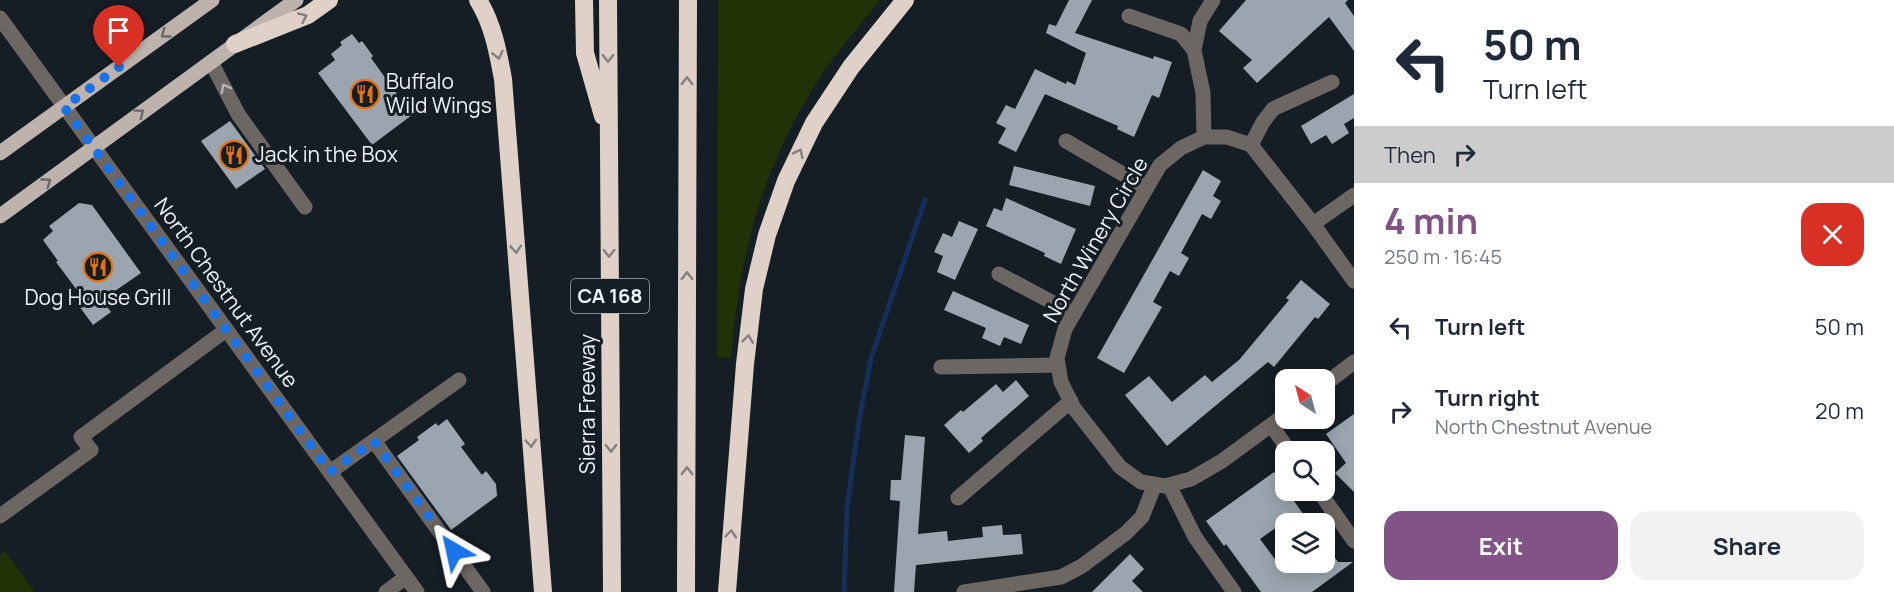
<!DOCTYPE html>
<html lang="en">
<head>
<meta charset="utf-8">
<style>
  body { margin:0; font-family:Manrope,sans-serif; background:#f2f2f3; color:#1f2937; height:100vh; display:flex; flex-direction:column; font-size:22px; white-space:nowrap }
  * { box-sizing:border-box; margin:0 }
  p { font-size:20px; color:#747a83 }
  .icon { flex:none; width:33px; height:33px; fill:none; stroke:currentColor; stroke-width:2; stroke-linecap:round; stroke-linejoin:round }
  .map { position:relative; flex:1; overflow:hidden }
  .drawer { display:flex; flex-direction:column; background:#fff; width:540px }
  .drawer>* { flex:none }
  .banner { background:#fff; color:#1f2937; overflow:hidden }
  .needle { width:39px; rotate:324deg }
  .controls { position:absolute; left:1275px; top:369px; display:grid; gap:12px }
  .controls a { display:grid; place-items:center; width:60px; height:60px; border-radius:12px; background:#fff; box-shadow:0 3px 15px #0003; font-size:30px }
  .pin { position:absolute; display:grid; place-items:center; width:51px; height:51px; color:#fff; margin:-62px -26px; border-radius:50% 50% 50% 0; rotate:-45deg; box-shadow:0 0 6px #0007 }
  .pin .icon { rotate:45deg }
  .me { position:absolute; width:66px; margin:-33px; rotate:324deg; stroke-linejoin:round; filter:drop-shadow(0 0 4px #0008) }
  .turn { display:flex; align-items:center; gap:21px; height:126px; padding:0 30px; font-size:27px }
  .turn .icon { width:78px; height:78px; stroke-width:2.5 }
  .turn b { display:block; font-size:42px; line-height:51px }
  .then { display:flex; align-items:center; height:57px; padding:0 30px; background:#0003; gap:12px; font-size:22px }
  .round { display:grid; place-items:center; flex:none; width:63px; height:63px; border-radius:18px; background:#f2f2f3 }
  .headline { display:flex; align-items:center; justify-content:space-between; height:102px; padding:0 30px }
  h1 { font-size:36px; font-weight:700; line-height:45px; color:#825386 }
  .cta { display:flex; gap:12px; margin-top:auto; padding:12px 30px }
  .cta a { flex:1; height:69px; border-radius:18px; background:#825386; color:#fff; font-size:24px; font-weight:700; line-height:69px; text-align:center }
  .cta a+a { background:#f2f2f3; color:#1f2937 }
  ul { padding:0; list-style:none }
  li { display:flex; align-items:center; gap:18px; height:84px; padding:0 30px }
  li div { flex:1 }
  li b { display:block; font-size:22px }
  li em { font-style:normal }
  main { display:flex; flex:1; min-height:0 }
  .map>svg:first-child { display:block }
  .green { fill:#213306 }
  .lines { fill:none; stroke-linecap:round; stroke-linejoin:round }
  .stream { stroke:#162f5a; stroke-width:5 }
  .building { fill:#9aa5af }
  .minor { stroke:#6c6763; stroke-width:15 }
  .major { stroke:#beb3ac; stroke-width:15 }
  .highway { stroke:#dfd1c8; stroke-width:18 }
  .oneway { stroke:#84807f }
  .oneway2 { stroke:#6a6868 }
  .oneway3 { stroke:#b3b4b5 }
  .route { stroke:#1a73e8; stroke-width:10; stroke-dasharray:0 18 }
  .labels { text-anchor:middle; stroke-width:6; stroke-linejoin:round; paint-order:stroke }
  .shield { fill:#151e25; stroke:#acb3b9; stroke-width:1.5 }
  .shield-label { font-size:20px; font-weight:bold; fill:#edf3f8 }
  .poi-label { font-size:21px; fill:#edf3f8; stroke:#151e25; text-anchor:start }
  .street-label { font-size:21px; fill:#edf3f8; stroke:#151e25 }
</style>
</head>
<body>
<main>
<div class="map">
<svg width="1354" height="592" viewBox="0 0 1354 592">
  <rect width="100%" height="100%" fill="#151e25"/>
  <path class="green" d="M718,0H880C858,28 833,56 814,87C759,175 740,256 731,358L717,357Z
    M5,551L35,592H0V555Z"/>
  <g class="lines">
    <path class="stream" d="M844,592L847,508L859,421L871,358L925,200"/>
  </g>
  <path class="building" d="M1069,0H1092L1075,33L1153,59L1154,56L1172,62L1159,98L1152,95L1134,137L1117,129L1118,126L1045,94L1016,152L998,143L1006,128L996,123L1006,105L1015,109L1035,69L1066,84L1067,81L1075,85L1086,53L1046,33L1049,24L1056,26Z
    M1246,0H1348L1345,3L1354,16V51L1329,17L1257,83L1243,68L1252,60L1219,31Z
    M352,34L359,43L362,41L373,56L371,58L412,115L372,145L318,73L335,60L331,54L342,45L340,42Z
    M1354,94V118L1344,124L1349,133L1332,144L1326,135L1311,144L1301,126Z
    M230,121L265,169L236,189L201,141Z
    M1014,166L1095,186L1090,206L1009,185Z
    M1203,170L1221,181L1213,196L1221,201L1211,219L1202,214L1181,253L1189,258L1179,276L1170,271L1153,302L1162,307L1124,373L1097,358Z
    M1006,198L1076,229L1061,264L1044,256L1045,253L986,226L994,208L1002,211Z
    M79,203L92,205L141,273L102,300L111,312L93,325L79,306L85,301L56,262L58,261L43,240L53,231L49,226Z
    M959,221L978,229L955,280L937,272L943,256L934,252L943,233L952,237Z
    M1301,280L1330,304L1318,319L1315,317L1274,367L1268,362L1167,446L1125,395L1149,376L1172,402L1205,375L1212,382L1239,360L1289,300L1286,298Z
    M953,291L1029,325L1021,344L1004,337L1000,346L982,338L986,328L944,310Z
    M1016,380L1029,396L981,438L983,441L969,453L944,425L961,410L963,412L996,384L1003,392Z
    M1354,414V492L1335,473L1346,463L1326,434Z
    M447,419L465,444L461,447L482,475L486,471L496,484L497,496L451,530L397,456L419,440L417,437L436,423L438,426Z
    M905,435L925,437L918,534L947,531L948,541L983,537L982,527L1002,525L1003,535L1021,534L1023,554L916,565L914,592H894L900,501L890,500L891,480H901Z
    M1274,472L1310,524H1285L1284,522L1260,539L1277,562H1324V543L1338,562H1353L1312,592H1261L1226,544L1224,546L1206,521Z
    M1130,554L1144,569L1132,581L1143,592H1092Z"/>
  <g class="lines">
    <path class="minor" d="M1129,16L1181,34L1194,50
      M0,18L417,592
      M211,62L238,114L305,207
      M1204,137L1203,93L1194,50L1200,21L1213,0
      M1066,141L1147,188
      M1251,145L1263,122L1273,109L1332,82
      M1313,224L1354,195
      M999,274L1074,314
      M941,367L1058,365
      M1324,385L1354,362
      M1286,414L1222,461L1191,479L1165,486L1141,482L1120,467L1074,408L1061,382L1057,358L1065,329L1160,165L1181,148L1204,137H1227L1251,145L1313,224L1354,281
      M1271,425L1290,452
      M374,441L483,592
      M330,472L459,380
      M1169,485L1195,537L1234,592
      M1318,490L1354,541
      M958,498L1071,401
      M0,516L91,450L81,437L226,330
      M386,592L406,577
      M964,592L1061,577L1082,566L1126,533L1142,517L1155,484"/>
    <path class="major" d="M0,153L212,0
      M0,216L296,0"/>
    <path class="highway" d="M478,0C493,24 498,52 503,79L543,592
      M584,0L585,53L603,116
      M608,0L612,592
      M235,44L308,15L329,0
      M686,592L688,0
      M727,592L745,364L754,289L767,235L786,181L814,123L851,67L905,0"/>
  </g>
  <defs><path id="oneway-chevron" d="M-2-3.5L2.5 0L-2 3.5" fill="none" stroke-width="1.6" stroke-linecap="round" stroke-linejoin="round" transform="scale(1.5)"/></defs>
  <g class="oneway">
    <use href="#oneway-chevron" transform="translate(303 17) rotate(-25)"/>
    <use href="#oneway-chevron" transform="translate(498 55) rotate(77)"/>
    <use href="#oneway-chevron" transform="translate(608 58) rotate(90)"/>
    <use href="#oneway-chevron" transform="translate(687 81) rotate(-90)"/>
    <use href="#oneway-chevron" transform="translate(799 153) rotate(-64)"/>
    <use href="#oneway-chevron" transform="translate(516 249) rotate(86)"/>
    <use href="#oneway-chevron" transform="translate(609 253) rotate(90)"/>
    <use href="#oneway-chevron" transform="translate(687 276) rotate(-90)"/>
    <use href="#oneway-chevron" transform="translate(748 339) rotate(-83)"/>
    <use href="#oneway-chevron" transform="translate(531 443) rotate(86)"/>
    <use href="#oneway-chevron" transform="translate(611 448) rotate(90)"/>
    <use href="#oneway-chevron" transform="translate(687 471) rotate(-90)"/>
    <use href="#oneway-chevron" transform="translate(731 534) rotate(-85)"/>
  </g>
  <g class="oneway2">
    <use href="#oneway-chevron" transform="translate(165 34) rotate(144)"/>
    <use href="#oneway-chevron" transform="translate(140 113) rotate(-37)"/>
    <use href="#oneway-chevron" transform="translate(47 182) rotate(-36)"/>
  </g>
  <use class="oneway3" href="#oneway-chevron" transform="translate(225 88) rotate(-118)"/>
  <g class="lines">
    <path class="route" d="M119,67L64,107L330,472L374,441L454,551"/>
  </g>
  <defs>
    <g id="restaurant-ring" transform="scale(1.5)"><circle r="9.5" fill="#151e25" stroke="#e8710a" stroke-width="1.5"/><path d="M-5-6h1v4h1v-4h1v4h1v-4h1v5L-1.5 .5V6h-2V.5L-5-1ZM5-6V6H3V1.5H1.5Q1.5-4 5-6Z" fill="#e8710a"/></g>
  </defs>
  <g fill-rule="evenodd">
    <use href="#restaurant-ring" x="365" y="94"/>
    <use href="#restaurant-ring" x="234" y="155"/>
    <use href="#restaurant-ring" x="98" y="267"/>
  </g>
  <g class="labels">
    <rect class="shield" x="571" y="279" width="78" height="34" rx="4.5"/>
    <g class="shield-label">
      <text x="610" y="303">CA 168</text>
    </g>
    <g class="poi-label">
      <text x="386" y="89">Buffalo<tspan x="386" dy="24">Wild Wings</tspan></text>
      <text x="255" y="162">Jack in the Box</text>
      <text x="98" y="305" text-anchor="middle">Dog House Grill</text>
    </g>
    <g class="street-label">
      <text transform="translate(1096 240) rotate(-60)" y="7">North Winery Circle</text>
      <text transform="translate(226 293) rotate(54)" y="7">North Chestnut Avenue</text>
      <text transform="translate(588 404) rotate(-90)" y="7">Sierra Freeway</text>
    </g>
  </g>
</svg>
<div class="controls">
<a><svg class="needle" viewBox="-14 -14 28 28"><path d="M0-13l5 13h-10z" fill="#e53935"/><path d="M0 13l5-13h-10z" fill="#747a83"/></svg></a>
<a><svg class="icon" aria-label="search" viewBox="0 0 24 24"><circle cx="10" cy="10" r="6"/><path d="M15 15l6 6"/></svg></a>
<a><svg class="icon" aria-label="layers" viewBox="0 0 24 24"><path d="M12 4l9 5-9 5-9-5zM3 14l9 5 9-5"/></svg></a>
</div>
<div class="pin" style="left:119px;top:67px;background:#d93025"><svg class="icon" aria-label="arrive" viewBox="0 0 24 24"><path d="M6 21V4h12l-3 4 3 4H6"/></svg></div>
<svg class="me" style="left:454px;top:551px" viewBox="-20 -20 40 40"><path d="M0-17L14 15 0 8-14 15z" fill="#1a73e8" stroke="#fff" stroke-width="4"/></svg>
</div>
<section class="drawer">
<div class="banner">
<div class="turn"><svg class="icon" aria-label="left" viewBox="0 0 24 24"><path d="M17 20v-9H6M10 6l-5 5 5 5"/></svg><div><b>50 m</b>Turn left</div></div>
<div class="then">Then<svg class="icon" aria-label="right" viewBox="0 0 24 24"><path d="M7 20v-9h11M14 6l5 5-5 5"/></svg></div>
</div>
<div class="headline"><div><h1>4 min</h1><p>250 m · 16:45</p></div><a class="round" style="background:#d93025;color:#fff"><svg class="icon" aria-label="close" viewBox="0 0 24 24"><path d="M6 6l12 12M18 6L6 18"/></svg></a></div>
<ul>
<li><svg class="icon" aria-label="left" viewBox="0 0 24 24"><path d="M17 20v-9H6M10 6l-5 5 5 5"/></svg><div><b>Turn left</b></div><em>50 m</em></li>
<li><svg class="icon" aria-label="right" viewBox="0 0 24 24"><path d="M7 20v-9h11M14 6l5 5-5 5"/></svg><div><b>Turn right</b><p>North Chestnut Avenue</p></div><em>20 m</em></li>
</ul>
<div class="cta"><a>Exit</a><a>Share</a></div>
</section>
</main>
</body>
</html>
